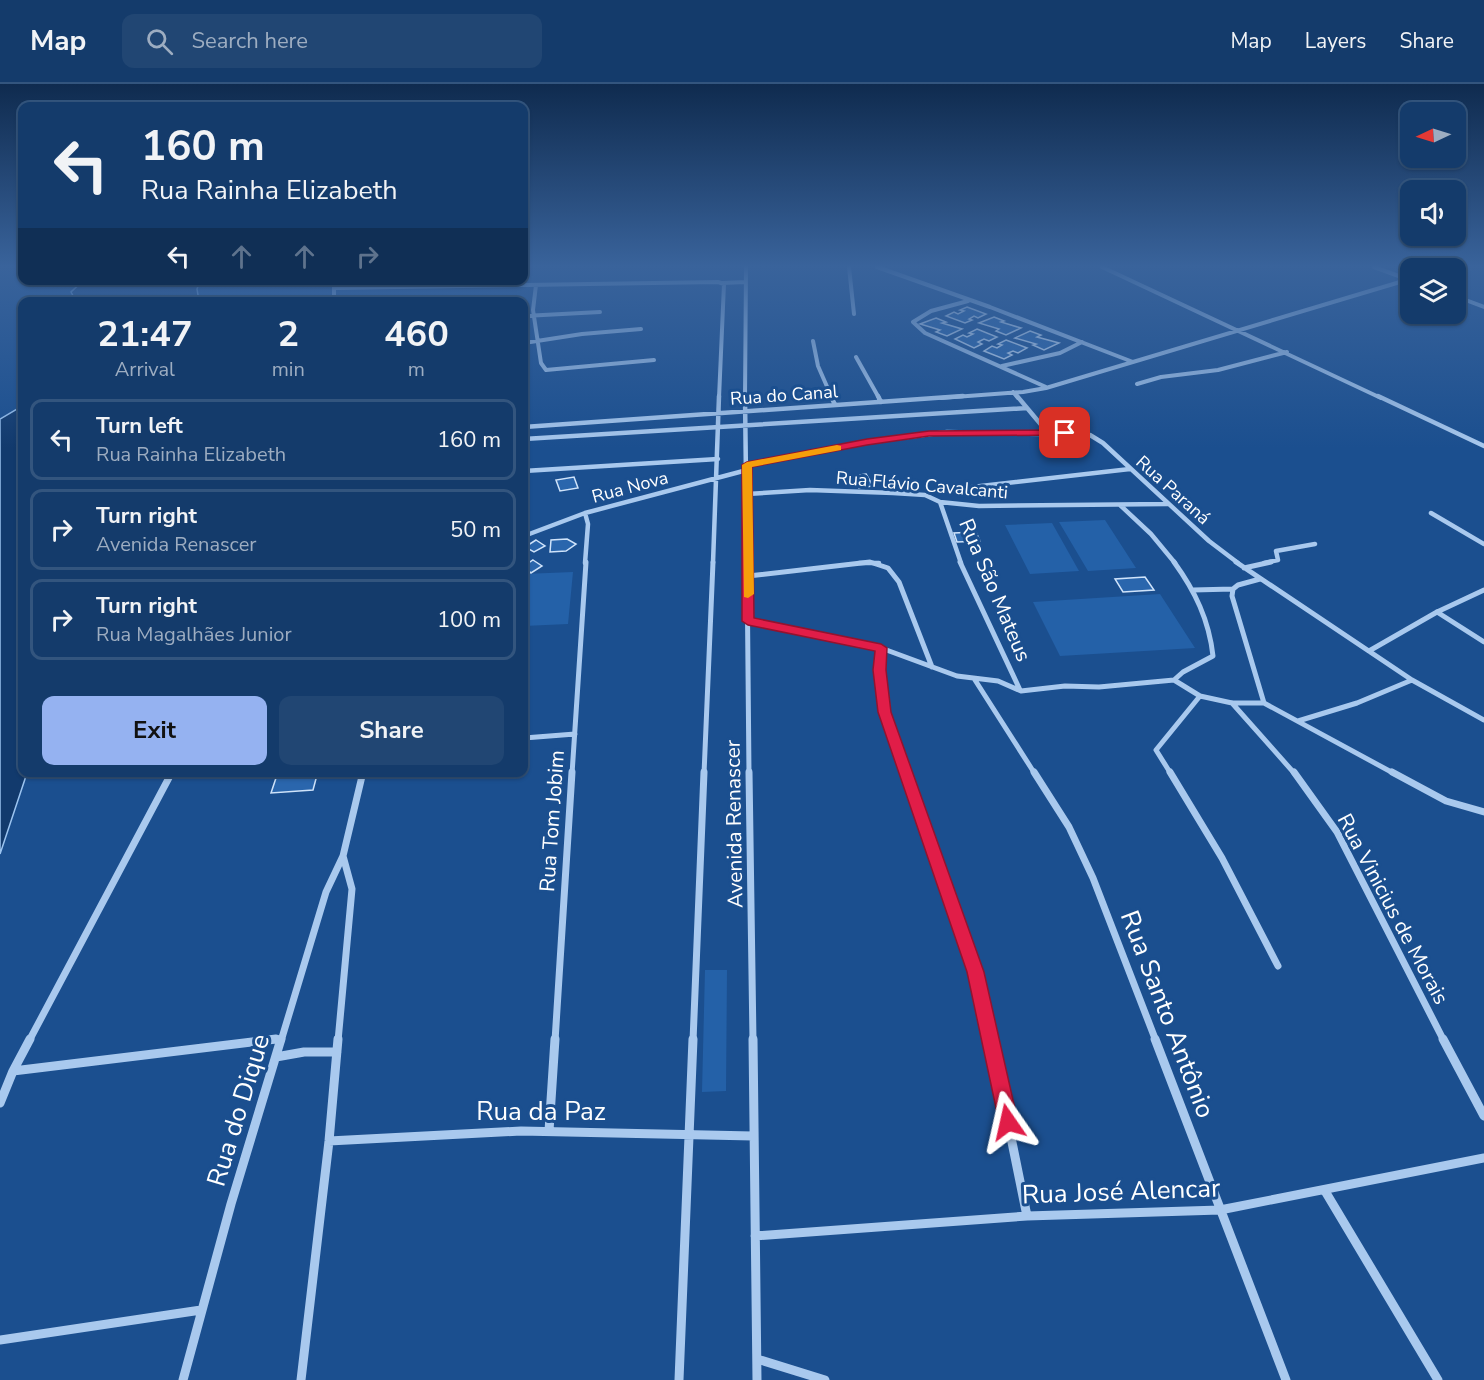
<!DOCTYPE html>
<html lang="en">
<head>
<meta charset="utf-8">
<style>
  body { margin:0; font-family:"Nunito Sans",sans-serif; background:#214673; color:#f1f3f6; height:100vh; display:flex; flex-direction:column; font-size:22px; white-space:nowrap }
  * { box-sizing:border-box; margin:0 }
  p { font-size:20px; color:#9dadc1 }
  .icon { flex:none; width:33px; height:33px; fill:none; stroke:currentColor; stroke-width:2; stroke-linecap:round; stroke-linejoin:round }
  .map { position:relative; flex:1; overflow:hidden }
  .details { position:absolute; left:18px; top:213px; width:510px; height:480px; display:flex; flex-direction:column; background:#143b6b; border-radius:12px; box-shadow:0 2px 4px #0004,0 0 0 2px #33557e }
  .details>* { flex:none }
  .guide { position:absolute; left:18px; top:18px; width:510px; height:183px; border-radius:12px; box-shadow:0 2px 4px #0004,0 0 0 2px #33557e; background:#143b6b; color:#f1f3f6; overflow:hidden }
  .needle { width:39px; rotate:266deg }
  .controls { position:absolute; left:1400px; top:18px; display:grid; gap:12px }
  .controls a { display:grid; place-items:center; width:66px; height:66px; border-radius:12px; background:#143b6b; box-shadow:0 2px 4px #0004,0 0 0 2px #33557e; font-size:30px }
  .pin { position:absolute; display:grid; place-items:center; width:51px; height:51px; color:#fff; margin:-26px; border-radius:12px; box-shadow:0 3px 9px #0006 }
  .me { position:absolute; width:66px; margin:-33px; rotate:349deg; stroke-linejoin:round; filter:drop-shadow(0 0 4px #0008) }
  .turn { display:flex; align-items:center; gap:21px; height:126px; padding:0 24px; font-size:27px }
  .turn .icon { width:78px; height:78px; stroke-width:2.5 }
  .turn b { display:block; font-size:42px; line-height:51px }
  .lanes { display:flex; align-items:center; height:57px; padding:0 24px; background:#0003; justify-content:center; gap:30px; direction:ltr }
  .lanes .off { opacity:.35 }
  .eta { display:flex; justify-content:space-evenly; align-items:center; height:102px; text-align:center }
  .eta b { font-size:36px; font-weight:700; line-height:42px }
  .cta { display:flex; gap:12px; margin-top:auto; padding:12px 24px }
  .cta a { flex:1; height:69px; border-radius:12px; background:#95b2f1; color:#111; font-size:24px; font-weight:700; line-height:69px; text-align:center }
  .cta a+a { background:#214673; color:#f1f3f6 }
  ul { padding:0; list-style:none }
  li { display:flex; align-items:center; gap:18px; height:81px; margin:0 12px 9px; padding:0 12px; border:3px solid #33557e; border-radius:12px }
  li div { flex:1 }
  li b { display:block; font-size:22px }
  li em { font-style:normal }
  header { display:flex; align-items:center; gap:36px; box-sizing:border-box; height:84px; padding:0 30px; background:#143b6b; border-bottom:2px solid #33557e }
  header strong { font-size:28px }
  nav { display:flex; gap:33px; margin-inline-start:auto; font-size:21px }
  .search { width:420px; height:54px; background:#214673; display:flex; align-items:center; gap:15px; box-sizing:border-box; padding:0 21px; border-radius:12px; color:#9dadc1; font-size:22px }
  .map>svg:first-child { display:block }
  .green { fill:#2461a8 }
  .water { fill:#123a6d; stroke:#9cc4f0; stroke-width:1.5 }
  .building { fill:#2a66ad; stroke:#cfe3fa; stroke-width:1.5 }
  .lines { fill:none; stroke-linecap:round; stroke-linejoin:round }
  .street-far4 { stroke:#a9c9ee; stroke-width:4 }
  .street-far3 { stroke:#a9c9ee; stroke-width:4.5 }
  .street-far2 { stroke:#a9c9ee; stroke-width:5 }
  .street-far1 { stroke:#a9c9ee; stroke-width:7 }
  .street { stroke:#a9c9ee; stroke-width:9 }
  .route { fill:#e11d48; stroke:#92132f; stroke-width:1.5 }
  .slow { fill:#f59e0b }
  .labels { text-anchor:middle; stroke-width:6; stroke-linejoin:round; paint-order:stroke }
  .far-street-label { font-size:18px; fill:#fff; stroke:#1b4f8f }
  .street-label { font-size:21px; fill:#fff; stroke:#1b4f8f }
  .near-street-label { font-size:26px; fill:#fff; stroke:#1b4f8f }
</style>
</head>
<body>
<header>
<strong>Map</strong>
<div class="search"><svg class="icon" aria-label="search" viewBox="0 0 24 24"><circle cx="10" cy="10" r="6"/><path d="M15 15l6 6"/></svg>Search here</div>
<nav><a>Map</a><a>Layers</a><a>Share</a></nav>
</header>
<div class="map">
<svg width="1484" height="1296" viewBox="0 0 1484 1296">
  <rect width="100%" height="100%" fill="#1b4f8f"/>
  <path class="green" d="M1105,436L1136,484L1088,487L1059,438Z
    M1052,439L1079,487L1030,490L1005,441Z
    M573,488L568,540L524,542V490Z
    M1160,510L1195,564L1060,572L1033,518Z
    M705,886H727L726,1007L702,1008Z"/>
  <path class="water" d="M84,196L200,197L197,205L199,217H76L71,208Z
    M22,322V688L27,689L0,770V335Z"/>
  <path class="building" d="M967,223L986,230L978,234L974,232L969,235L972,236L965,239L946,232L954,228L958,230L964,227L960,226Z
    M994,233L1004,237L1001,238L1021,244L1006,251L996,247L999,245L979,239Z
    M936,234L946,238L942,239L962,245L947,252L936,248L940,246L920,240Z
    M977,245L997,253L989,257L984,255L978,258L982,260L974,264L955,255L963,251L967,253L973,250L969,249Z
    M1030,247L1041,251L1037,253L1059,259L1044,266L1033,261L1036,260L1015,254Z
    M1006,256L1027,264L1018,269L1013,267L1008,269L1012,271L1004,275L984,267L992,262L997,264L1002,261L998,260Z
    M866,390L873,402L859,404L852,392Z
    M574,393L578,404L560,407L556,396Z
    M976,448L980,457L957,458L954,449Z
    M567,455L576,460L566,467L550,468L551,456Z
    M536,456L545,462L534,468L525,463Z
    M533,476L542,482L531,489L524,482Z
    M1145,493L1154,506L1123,508L1115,495Z
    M317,691L313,706L271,709L276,694Z"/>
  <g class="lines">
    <path class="street-far4" d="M849,183L854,230
      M877,183L990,223L1133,278
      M1102,183L1381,314
      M1374,183L1407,195
      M1449,184L1456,183
      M334,196V218
      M722,199L745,198
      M536,201L533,226L541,279L546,286L654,276
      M334,204L718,198L724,200L719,314
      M1455,212L1484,223
      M968,217L931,227L913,238L925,249L1046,303
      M524,232L600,228
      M813,257L818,282L832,314
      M524,259L582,250L641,245
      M856,273L879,314
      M1002,282L1060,269L1082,258
      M1137,300L1161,293L1218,286L1287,268
      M1013,308L1018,314
      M745,314L746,183
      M941,314L1023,308L1046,304L1410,195"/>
    <path class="street-far3" d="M745,312L747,479
      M831,312L835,321
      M878,312L881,318
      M1017,312L1048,349
      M1378,312L1484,362
      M524,343L963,312
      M524,355L1027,324
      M747,381L867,358L947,348L1090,351L1103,359L1209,457L1238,479
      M524,387L718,375
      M972,403L1130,385
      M747,410L810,406L893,409L925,411L940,418L979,422L1167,420
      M940,418L961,479
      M1120,421L1151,450L1175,479
      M585,429L588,440L585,479
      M1431,429L1484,460
      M524,452L585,429L747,386
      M713,479L719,312
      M859,479H879
      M1264,479L1278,476L1276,467L1315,460"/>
    <path class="street-far2" d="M747,478L749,690
      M960,478L1020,606
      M1174,478C1195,507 1209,536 1213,572L1183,588L1174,596
      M1236,478L1412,596L1484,636
      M1244,484L1271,478
      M748,492L870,478L888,484L899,498L932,583
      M1260,495L1238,501L1233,505L1232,512L1264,619
      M1193,506L1233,505
      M1437,528L1484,558
      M748,537L881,564L957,592L998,597L1021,607L1065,602L1099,603L1174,596L1200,612L1232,619H1264L1395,690
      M881,564C877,609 892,648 907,690
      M1369,567L1437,528L1484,506
      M975,596L1035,690
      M1232,619L1295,690
      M1298,637L1357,619L1412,596
      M524,654L575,650
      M572,690L586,478
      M704,690L713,478
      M1171,690L1156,666L1200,612"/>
    <path class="street-far1" d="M749,688L753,957
      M906,688L976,888L991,957
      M1034,688L1069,743L1093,794L1156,957
      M1170,688L1222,774L1278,882
      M1294,688L1337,748L1444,957
      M1392,688L1446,717L1484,728
      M29,957L172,688
      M262,957L281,955
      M281,957L326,808L343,772L363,688
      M338,957L352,805L343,772
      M555,957L572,688
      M693,957L704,688"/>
    <path class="street" d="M753,955L757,1296
      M991,955L1027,1132
      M1155,955L1286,1296
      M1443,955L1484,1032
      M276,973L304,968H337
      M13,987L276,955
      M0,1019L13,987L30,955
      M549,1047L555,955
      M329,1057L521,1047L753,1052
      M1325,1107L1438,1296
      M755,1152L1027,1132L1220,1126L1484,1074
      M0,1256L201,1226
      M757,1275L825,1296
      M183,1296L231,1120L281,955
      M301,1296L329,1057L338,955
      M679,1296L693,955"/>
  </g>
  <linearGradient id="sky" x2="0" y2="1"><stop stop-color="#0f2b4f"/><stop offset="0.5" stop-color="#39639b"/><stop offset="1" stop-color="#39639b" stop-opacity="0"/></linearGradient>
  <rect width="1484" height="364" fill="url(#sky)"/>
  <path class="route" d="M1065,346L1069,347V351L929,352L867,361L752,383L754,534L881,560L887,564L886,586L891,628L984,888L1018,1038L1015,1045L1008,1048L1001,1045L999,1038L967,888L878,628L873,586L875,567L748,541L742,537V381L747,378L867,355L929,347Z"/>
  <path class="slow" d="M837,361L841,362V366L752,383L754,510L748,514L744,513L742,381L747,378Z"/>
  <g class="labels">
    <g class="far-street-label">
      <text transform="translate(784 311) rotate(-4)" y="6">Rua do Canal</text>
      <text transform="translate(922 401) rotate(5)" y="6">Rua Flávio Cavalcanti</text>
      <text transform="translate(630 403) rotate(-15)" y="6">Rua Nova</text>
      <text transform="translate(1173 406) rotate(42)" y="6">Rua Paraná</text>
    </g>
    <g class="street-label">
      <text transform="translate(995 506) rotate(67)" y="7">Rua São Mateus</text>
      <text transform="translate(552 737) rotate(-86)" y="7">Rua Tom Jobim</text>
      <text transform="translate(734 740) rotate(-91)" y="7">Avenida Renascer</text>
      <text transform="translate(1393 825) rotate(62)" y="7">Rua Vinicius de Morais</text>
    </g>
    <g class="near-street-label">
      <text transform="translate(1168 930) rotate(69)" y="9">Rua Santo Antônio</text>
      <text transform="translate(238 1026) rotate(-73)" y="9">Rua do Dique</text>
      <text x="541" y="1036">Rua da Paz</text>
      <text transform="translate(1121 1107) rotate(-2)" y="9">Rua José Alencar</text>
    </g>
  </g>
</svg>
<div class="controls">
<a><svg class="needle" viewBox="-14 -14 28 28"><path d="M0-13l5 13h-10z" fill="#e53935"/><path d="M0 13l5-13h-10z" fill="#9dadc1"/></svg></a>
<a><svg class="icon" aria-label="sound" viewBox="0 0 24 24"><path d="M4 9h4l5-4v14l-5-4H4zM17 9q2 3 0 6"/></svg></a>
<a><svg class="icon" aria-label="layers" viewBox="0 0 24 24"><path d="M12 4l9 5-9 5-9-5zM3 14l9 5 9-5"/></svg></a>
</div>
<div class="pin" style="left:1065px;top:349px;background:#d93025"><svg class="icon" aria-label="arrive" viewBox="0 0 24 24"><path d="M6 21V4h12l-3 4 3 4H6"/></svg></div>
<svg class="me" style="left:1008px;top:1038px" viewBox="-20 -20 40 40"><path d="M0-17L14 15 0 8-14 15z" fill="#e11d48" stroke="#fff" stroke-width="4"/></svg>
<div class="guide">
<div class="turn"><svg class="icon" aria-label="left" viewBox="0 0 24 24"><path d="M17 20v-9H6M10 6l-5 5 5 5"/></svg><div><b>160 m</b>Rua Rainha Elizabeth</div></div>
<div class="lanes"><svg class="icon" aria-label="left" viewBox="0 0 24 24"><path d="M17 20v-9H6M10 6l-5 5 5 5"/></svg><svg class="icon off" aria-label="ahead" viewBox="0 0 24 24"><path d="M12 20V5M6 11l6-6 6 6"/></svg><svg class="icon off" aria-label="ahead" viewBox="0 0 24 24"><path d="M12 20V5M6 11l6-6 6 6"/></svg><svg class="icon off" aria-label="right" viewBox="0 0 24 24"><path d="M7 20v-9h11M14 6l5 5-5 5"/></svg></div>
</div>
<section class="details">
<div class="eta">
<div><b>21:47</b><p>Arrival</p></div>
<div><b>2</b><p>min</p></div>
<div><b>460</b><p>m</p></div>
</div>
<ul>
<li><svg class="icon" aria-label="left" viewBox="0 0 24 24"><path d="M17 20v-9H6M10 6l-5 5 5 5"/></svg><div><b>Turn left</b><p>Rua Rainha Elizabeth</p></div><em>160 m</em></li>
<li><svg class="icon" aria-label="right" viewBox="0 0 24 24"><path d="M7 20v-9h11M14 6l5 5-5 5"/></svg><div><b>Turn right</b><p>Avenida Renascer</p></div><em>50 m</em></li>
<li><svg class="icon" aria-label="right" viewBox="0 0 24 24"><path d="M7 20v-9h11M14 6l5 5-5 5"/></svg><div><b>Turn right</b><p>Rua Magalhães Junior</p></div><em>100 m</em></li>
</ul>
<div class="cta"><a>Exit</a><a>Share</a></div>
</section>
</div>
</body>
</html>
